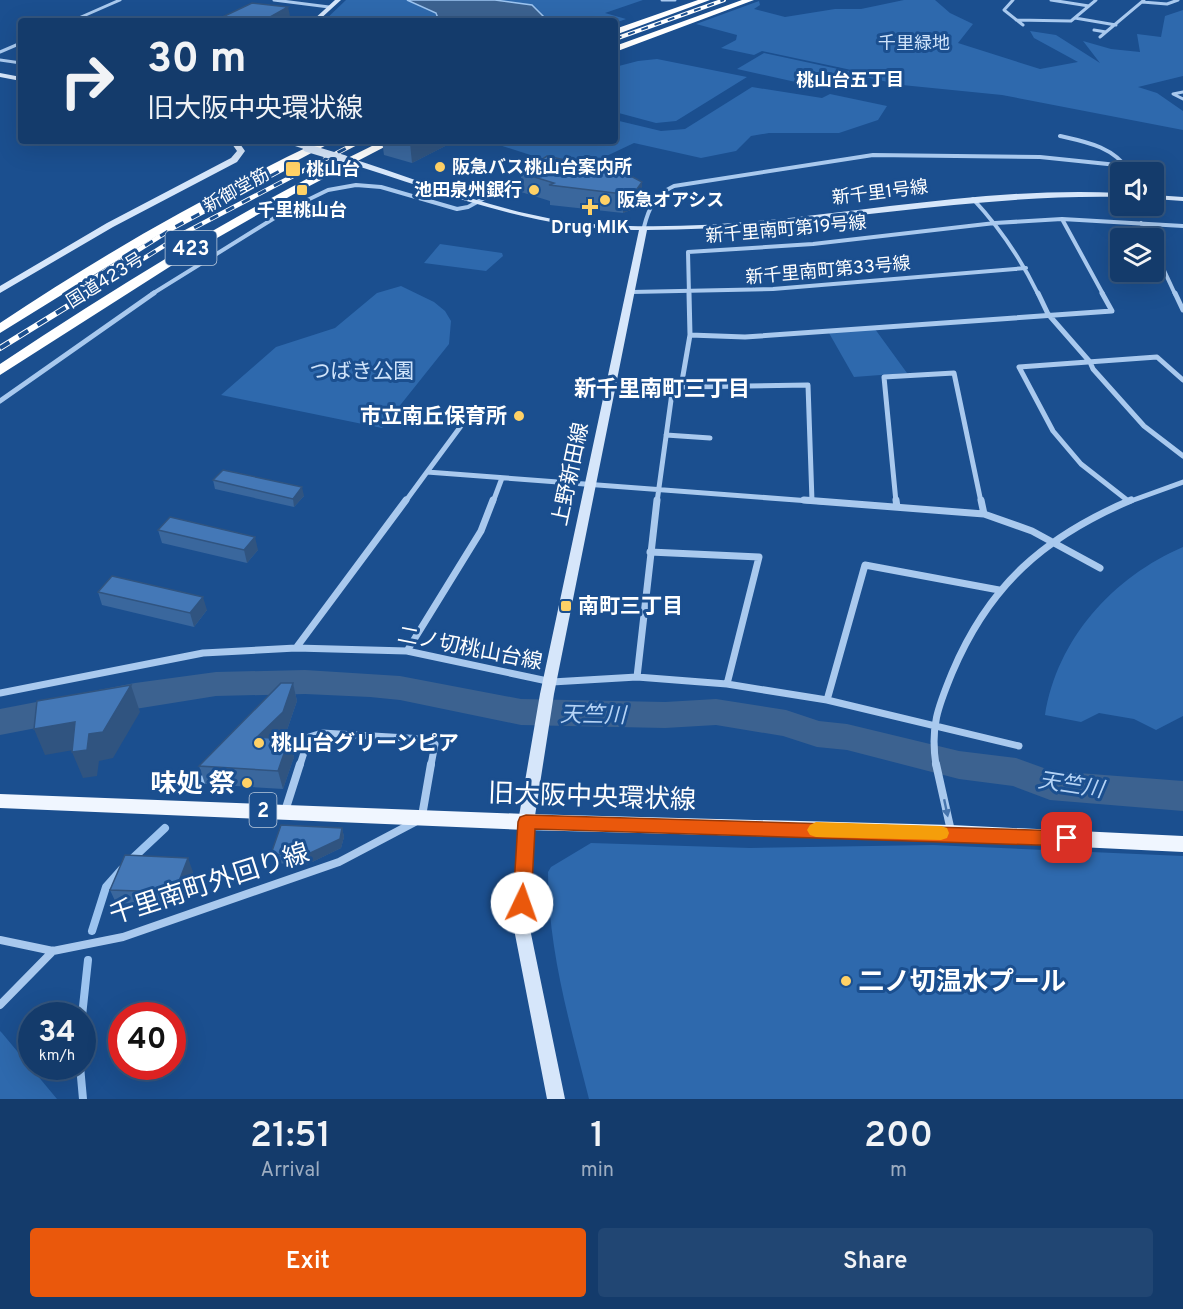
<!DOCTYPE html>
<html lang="en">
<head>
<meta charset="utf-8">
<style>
  body { margin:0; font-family:Overpass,"Noto Sans JP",sans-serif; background:#214673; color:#f1f3f6; height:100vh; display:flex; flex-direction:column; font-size:22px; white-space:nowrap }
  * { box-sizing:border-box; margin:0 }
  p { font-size:20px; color:#9dadc1 }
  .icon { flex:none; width:33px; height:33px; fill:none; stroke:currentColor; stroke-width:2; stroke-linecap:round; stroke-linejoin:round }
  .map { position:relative; height:1099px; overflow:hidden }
  .side { display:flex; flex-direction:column; background:#143b6b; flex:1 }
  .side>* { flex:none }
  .guide { position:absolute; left:18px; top:18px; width:600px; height:126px; border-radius:6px; box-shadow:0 6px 24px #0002,0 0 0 2px #33557e; background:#143b6b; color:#f1f3f6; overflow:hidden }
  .buttons { position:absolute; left:1110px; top:162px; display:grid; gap:12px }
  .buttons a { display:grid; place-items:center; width:54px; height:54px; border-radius:6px; background:#143b6b; box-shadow:0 6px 24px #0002,0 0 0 2px #33557e; font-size:30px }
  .speed { position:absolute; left:18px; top:1002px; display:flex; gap:12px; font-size:30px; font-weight:700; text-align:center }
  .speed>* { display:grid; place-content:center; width:78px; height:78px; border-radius:50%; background:#143b6b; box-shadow:0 6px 24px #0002,0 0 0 2px #33557e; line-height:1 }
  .speed small { font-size:15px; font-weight:400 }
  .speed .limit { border:9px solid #d22; background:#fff; color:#111 }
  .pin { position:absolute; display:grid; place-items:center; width:51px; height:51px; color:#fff; margin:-26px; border-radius:12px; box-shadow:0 3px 9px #0006 }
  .me { position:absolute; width:66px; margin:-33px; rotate:3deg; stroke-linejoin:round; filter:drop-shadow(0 0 4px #0008) }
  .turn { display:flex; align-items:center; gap:21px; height:126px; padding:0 30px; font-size:27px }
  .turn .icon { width:78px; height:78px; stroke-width:2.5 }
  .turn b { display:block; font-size:42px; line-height:51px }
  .eta { display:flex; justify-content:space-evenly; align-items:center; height:102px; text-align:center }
  .eta b { font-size:36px; font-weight:600; line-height:42px }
  .cta { display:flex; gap:12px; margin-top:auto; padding:12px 30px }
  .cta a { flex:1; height:69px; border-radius:6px; background:#ea580c; color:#fff; font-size:24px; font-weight:600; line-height:69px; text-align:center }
  .cta a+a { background:#214673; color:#f1f3f6 }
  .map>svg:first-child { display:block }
  .green { fill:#2e69ad }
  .water { fill:#3c6290; stroke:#9cc4f0; stroke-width:1.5 }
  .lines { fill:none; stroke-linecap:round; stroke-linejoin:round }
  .stream { stroke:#9cc4f0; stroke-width:8 }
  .river { fill:#3c6290; fill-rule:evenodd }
  .street-far4 { stroke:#a9c9ee; stroke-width:3 }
  .street-far3 { stroke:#a9c9ee; stroke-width:4 }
  .street-far2 { stroke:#a9c9ee; stroke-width:5 }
  .street-far1 { stroke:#a9c9ee; stroke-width:7 }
  .street { stroke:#a9c9ee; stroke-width:8 }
  .secondary { fill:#d6e6fa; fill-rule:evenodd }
  .primary { fill:#f0f6ff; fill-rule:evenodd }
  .highway { fill:#fff; fill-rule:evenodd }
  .rail-far2-casing { stroke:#fff; stroke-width:4 }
  .rail-far1-casing { stroke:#fff; stroke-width:4.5 }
  .rail-casing { stroke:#fff; stroke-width:6 }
  .rail-far2 { stroke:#1b4f8f; stroke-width:2; stroke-dasharray:7; stroke-linecap:butt }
  .rail-far1 { stroke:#1b4f8f; stroke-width:3; stroke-dasharray:9; stroke-linecap:butt }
  .rail { stroke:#1b4f8f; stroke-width:4; stroke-dasharray:11; stroke-linecap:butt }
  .secondary-bridge { stroke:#d6e6fa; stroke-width:8 }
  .wall { fill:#3a679d }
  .shaded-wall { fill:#305480 }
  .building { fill:#4478b7; stroke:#305480; stroke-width:1.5 }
  .oneway { fill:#4674ac }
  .route { fill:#ea580c; stroke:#983908; stroke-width:1.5 }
  .slow { fill:#f59e0b }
  .poi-dot { fill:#ffd166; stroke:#1b4f8f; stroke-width:2 }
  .labels { text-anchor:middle; stroke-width:6; stroke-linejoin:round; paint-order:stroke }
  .far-park-label { font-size:18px; fill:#cfe3fa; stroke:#1b4f8f }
  .far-neighbourhood-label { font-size:18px; font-weight:bold; fill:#fff; stroke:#1b4f8f }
  .far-poi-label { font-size:18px; font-weight:bold; fill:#fff; stroke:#1b4f8f; text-anchor:start }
  .far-street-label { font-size:18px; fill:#fff; stroke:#1b4f8f }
  .shield { fill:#1b4f8f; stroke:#bbcadd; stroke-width:1.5 }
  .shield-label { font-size:20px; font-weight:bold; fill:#fff }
  .park-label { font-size:21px; fill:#cfe3fa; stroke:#1b4f8f }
  .poi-label { font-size:21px; font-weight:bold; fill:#fff; stroke:#1b4f8f; text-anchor:start }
  .street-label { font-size:21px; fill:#fff; stroke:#1b4f8f }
  .neighbourhood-label { font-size:22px; font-weight:bold; fill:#fff; stroke:#1b4f8f }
  .water-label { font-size:22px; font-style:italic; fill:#b5d3f5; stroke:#1b4f8f }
  .near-poi-label { font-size:26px; font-weight:bold; fill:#fff; stroke:#1b4f8f; text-anchor:end }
  .near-street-label { font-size:26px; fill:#fff; stroke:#1b4f8f }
</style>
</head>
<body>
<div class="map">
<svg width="1183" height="1099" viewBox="0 0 1183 1099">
  <rect width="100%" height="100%" fill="#1b4f8f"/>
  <path class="green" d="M346,0H643L605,13L626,19L615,23L324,21Z
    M904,0H935L950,13L973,24L958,43L1040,69L1078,62L1034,38L1030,31L1056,35L1100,63L1083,41L1111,49L1140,52L1137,34L1161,37L1165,16L1183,10V76L1138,87L1157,93L1183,111V130L1002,95L902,85L851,74L856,71L762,51L754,55L721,48L736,40L737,35L696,24L759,1L760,5L754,9L785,17L835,9H861Z
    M764,53L852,72L827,89L737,69Z
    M657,59L747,77L676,121L656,123L615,112V67L638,61Z
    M752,87L822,98L830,94L887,106L878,120L839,133H769L751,136L736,151L701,158L634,143L577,170L487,141H615V120L661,131L685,129Z
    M440,244L502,253L503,256L486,271L424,263Z
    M401,286L434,302L445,311L451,321L449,344L382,428L221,395L276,347L335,328L377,293Z
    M875,329L907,373L854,377L829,333Z
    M1183,547V716L1156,730L1134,719L1099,713L1081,722L1045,715C1057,639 1113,577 1183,547Z
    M591,843L750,848L933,845L1183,856V1099H589C570,1024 548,950 548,872L551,867Z
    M0,1031L2,1033L57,1099H0Z"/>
  <path class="water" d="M407,0H495L532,5L548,21H439L436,13Z"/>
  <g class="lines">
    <path class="stream" d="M197,785L207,776
      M133,858L165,828
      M92,931L106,887L122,869
      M82,1016L88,960
      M80,1066L83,1099"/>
    <path class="river" d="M305,670L400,676L521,699L665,702L716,699L786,710L819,721L847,724L959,751L1016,758L1052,771L1183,781V811L1050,800L1013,786L959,779L847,750L817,747L783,736L716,725L665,728L521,725L400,700L370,697L305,694L216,696L135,709L0,735V709L135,683L216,672Z"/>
    <path class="street-far4" d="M274,0L329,7
      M662,0H675
      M1013,0L1004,10L1023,25
      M1051,0L1089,6
      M1142,2L1167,4L1178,0
      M1075,18L1116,25
      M1016,20L1071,21L1096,0
      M72,21L120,0
      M1094,30L1106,32
      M1100,37L1144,0
      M0,52L21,43
      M0,60L21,63
      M1183,92L1173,94L1183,99"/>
    <path class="street-far3" d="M1060,136C1087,142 1114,147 1130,172
      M973,199C1000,228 1021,259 1038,294
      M1062,219L1103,294
      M1141,223L1148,238
      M644,227C649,207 655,195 674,186L873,155L1040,157L1127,166
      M1154,249L1175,294
      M631,292L773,289L1026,268
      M152,294L289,209L328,190L356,185L381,187L457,209L468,207L488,196
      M689,294L688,252L813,244L995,223L1062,219L1183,226"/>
    <path class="street-far2" d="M1038,293L1048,314L1090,362L1093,369L1144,426L1183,456
      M1175,293L1183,310
      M690,335L745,337L1112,311L1102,293
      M681,387L808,385L812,501
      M0,401L154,293
      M666,435L710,438
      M427,472L461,426
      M1127,500L1081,464L1053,431L1019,367L1157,357L1183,380
      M405,502L427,472L823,502
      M493,502L502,478
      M657,502L672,393L681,387L690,335L689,293
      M896,502L884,377L954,373L981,502
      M1128,502L1183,482"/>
    <path class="street-far1" d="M804,500L984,514L1032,531L1100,568
      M896,500L897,507
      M981,500L984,514
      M650,552L759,557L727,684
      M296,648L406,500
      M407,651L481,531L493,500
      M637,677L657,500
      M0,693L203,653L296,648L407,651L552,682L637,677L727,684L827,700L1019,746
      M827,700L865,565L999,590
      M300,765L309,737L322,733L424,739L435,744L431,765
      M936,765C930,727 938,707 952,673C989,585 1044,537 1131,500"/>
    <path class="street" d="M936,764L951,831
      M285,811L300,764
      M422,816L431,764
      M0,940L53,951L123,937L339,862L415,822
      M0,1005L53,951"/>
    <path class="secondary" d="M335,0H341L318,21H312Z
      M0,73L21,77V81L0,77Z
      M230,141H238L245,151L237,162L113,227L0,293V286L107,223L231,158L237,151Z
      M280,141H292L311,148L307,150Z
      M341,157H347C426,182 508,217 592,224C768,238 943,184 1120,193V197C960,194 807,230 647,230L554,694L534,822L529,924L565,1099H547L513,924L518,822L540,694L639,230C536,231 439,191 341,161Z
      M1154,195L1183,197V201L1154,199Z"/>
    <path class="primary" d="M0,794L526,814L951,825L1183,836V852L951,841L526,830L0,808Z"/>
    <path class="highway" d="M698,0H710L615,35V29Z
      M742,0H754L615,52V46Z
      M320,141H334L165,231L0,333V323C103,254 209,194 320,141Z
      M382,141H396L294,194L196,250L0,375V364C123,282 249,205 382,141Z"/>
    <g class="rail-far2-casing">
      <path id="rail-far2" d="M615,39L724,0"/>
    </g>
    <g class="rail-far1-casing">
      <path id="rail-far1" d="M69,294L173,228L287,167
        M87,294L186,232L360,141"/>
    </g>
    <g class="rail-casing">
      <path id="rail" d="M67,295L71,293
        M0,348L89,293"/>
    </g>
    <use href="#rail-far2" class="rail-far2"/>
    <use href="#rail-far1" class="rail-far1"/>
    <use href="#rail" class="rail"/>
    <path class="secondary-bridge" d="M307,148L344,159"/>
  </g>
  <path class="wall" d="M382,141H455L412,163L384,155Z
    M547,156L642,201L636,208L623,213L550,205V201L521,192V173Z
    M213,480L304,496L294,507L215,489Z
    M158,530L258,550L247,563L162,543Z
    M98,592L207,610L194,627L102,605Z
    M293,683L297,701L287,730L278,739H289L294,757L283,789L205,784L199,766Z
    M342,828L344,837L341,848L306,865L274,863L271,854Z
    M193,872L181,902L170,905L116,903L110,890Z"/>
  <path class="shaded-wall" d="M288,7L291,21H263Z
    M414,141H455L412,163L410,143Z
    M642,182V201L636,208L623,213V194Z
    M302,487L304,496L294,507L293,499Z
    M255,537L258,550L247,563L244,550Z
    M203,597L207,610L194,627L190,613Z
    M293,683L297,701L287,730L261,755L257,737Z
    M131,685L140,712L113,758L99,761L97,776L83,778L72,752L89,734Z
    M75,722L85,748L45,755L34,729Z
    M289,739L294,757L283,789L278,771Z
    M342,828L344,837L341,848L306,865L304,856Z
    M188,858L193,872L181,902L170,905L165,892Z"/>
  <path class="building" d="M252,3L288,7L263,21H214Z
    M547,156L627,174L642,182L637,189L623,194L549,185L554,183L521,173Z
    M223,470L302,487L293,499L213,480Z
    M170,517L255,537L244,550L158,530Z
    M112,576L203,597L190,613L98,592Z
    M281,683H293L283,712L257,737L289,739L278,771L199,766Z
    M131,685L103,732L89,734L87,750L72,752L75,722L34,729L37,701Z
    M281,825L342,828L340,839L304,856L271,854Z
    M125,855L188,858L176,889L165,892L110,890Z"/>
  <defs><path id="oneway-solid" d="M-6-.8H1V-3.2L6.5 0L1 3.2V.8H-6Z" transform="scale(1.5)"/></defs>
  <use class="oneway" href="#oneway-solid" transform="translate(946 808) rotate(78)"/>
  <path class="route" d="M526,815L1067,831L1073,833L1076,838L1073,844L1067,846L535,829L531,903L528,909L522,911L516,909L513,903L518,822L520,817Z"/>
  <path class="slow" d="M816,822L941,826L947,828L949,833L947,838L941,840L816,837L810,835L807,830L810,825Z"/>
  <g class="poi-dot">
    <circle cx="440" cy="167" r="6"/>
    <rect x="285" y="161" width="16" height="16" rx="3"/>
    <rect x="296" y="184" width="12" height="12" rx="3"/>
    <circle cx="534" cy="190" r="6"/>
    <circle cx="605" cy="200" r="6"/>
    <path d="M587 198h6v6h6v6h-6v6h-6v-6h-6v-6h6z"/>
    <circle cx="519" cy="416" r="6"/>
    <rect x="560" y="600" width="12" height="12" rx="3"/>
    <circle cx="259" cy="743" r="6"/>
    <circle cx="247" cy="783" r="6"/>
    <circle cx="846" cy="981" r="6"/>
  </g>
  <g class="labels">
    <g class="far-park-label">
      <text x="914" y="49">千里緑地</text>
    </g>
    <g class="far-neighbourhood-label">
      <text x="850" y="86">桃山台五丁目</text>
    </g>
    <g class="far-poi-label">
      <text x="452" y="173">阪急バス桃山台案内所</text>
      <text x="306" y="175">桃山台</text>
      <text x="522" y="196" text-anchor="end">池田泉州銀行</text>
      <text x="617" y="206">阪急オアシス</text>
      <text x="302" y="216" text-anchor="middle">千里桃山台</text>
      <text x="590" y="233" text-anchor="middle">Drug MIK</text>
    </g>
    <g class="far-street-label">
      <text transform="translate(236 190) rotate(-29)" y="6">新御堂筋</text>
      <text transform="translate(880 192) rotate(-7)" y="6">新千里1号線</text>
      <text transform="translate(786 229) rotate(-5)" y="6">新千里南町第19号線</text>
      <text transform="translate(828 270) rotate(-5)" y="6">新千里南町第33号線</text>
      <text transform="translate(105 280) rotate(-32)" y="6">国道423号</text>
    </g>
    <g class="shield">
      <rect x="165.5" y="231" width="51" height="34" rx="4.5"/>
      <rect x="249.5" y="793" width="27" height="34" rx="4.5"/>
    </g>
    <g class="shield-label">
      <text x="191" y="255">423</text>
      <text x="263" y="817">2</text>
    </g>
    <g class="park-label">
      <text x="362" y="378">つばき公園</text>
    </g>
    <g class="poi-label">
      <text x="507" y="423" text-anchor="end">市立南丘保育所</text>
      <text x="578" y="613">南町三丁目</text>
      <text x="271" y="750">桃山台グリーンピア</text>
    </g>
    <g class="street-label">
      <text transform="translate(570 474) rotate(-78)" y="7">上野新田線</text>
      <text transform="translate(470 648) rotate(11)" y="7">二ノ切桃山台線</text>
    </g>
    <g class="neighbourhood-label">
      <text x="662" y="396">新千里南町三丁目</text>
    </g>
    <g class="water-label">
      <text transform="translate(593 714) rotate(1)" y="8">天竺川</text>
      <text transform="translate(1071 784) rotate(9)" y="8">天竺川</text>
    </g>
    <g class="near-poi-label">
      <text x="235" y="792">味処 祭</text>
      <text x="858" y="990" text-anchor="start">二ノ切温水プール</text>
    </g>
    <g class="near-street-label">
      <text transform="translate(592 796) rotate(2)" y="9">旧大阪中央環状線</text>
      <text transform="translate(209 883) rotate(-18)" y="9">千里南町外回り線</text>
    </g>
  </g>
</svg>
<div class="buttons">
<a><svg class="icon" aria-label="sound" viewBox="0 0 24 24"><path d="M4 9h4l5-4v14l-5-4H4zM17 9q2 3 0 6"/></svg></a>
<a><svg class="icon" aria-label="layers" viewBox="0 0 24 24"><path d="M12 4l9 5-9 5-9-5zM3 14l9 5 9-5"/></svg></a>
</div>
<div class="speed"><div>34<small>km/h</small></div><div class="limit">40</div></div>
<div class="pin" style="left:1067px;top:838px;background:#d93025"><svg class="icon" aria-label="arrive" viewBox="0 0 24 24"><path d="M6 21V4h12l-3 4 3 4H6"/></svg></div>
<svg class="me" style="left:522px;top:903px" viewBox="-20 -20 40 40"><circle r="19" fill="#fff"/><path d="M0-13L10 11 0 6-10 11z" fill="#ea580c"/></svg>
<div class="guide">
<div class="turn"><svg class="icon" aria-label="right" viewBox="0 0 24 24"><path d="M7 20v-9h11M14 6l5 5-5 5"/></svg><div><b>30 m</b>旧大阪中央環状線</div></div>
</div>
</div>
<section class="side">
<div class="eta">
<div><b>21:51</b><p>Arrival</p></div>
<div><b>1</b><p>min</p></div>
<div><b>200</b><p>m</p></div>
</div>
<div class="cta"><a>Exit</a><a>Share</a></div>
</section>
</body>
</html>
